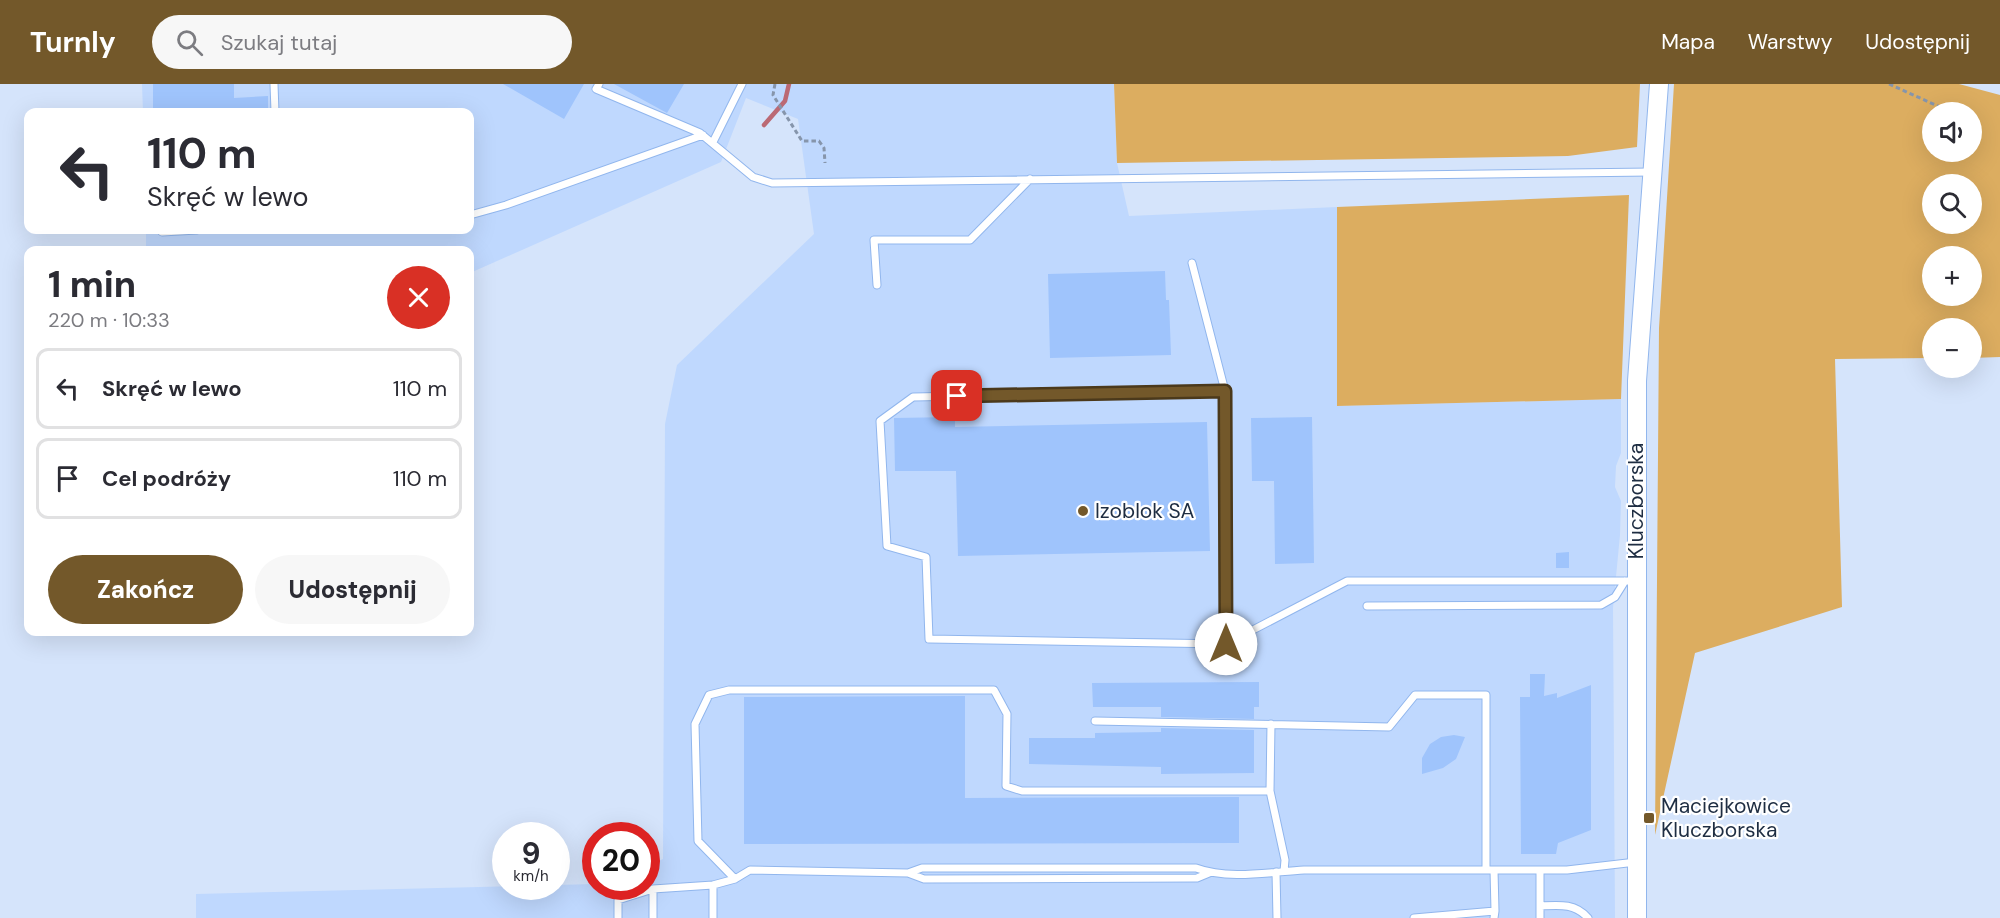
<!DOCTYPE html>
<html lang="pl">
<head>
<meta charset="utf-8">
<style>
  body { margin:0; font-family:"DM Sans",sans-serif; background:#f7f7f7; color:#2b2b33; height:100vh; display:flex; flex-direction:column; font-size:22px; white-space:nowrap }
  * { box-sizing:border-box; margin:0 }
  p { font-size:20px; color:#7c7c81 }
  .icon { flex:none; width:33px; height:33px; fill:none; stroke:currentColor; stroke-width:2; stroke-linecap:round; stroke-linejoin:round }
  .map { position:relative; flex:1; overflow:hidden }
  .sheet { position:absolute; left:24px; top:162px; width:450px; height:390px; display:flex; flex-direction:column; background:#fff; border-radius:12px; box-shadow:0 6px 24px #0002 }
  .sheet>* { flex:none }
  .guide { position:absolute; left:24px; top:24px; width:450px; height:126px; border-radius:12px; box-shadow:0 6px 24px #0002; background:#fff; color:#2b2b33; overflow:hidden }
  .buttons { position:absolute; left:1922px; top:18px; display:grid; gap:12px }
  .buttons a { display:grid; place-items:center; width:60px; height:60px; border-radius:50%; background:#fff; box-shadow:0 6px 24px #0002; font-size:30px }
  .speed { position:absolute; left:492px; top:738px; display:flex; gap:12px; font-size:30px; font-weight:700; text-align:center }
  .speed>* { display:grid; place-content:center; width:78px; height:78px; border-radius:50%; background:#fff; box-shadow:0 6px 24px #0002; line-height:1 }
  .speed small { font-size:15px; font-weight:400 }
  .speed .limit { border:9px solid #d22; background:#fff; color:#111 }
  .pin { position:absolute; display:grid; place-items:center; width:51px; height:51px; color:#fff; margin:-26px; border-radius:12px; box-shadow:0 3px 9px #0006 }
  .me { position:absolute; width:66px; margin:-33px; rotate:0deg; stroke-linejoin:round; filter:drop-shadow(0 0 4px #0008) }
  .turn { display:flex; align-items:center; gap:21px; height:126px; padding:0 24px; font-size:27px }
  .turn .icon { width:78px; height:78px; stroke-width:2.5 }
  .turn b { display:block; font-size:42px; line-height:51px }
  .round { display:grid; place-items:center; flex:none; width:63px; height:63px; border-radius:32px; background:#f7f7f7 }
  .headline { display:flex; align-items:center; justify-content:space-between; height:102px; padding:0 24px }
  h1 { font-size:36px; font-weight:800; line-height:45px }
  .button { display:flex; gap:12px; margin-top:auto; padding:12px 24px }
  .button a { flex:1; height:69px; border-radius:36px; background:#73582a; color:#fff; font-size:24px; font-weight:800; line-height:69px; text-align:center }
  .button a+a { background:#f7f7f7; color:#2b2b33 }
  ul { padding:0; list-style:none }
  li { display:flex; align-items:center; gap:18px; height:81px; margin:0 12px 9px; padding:0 12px; border:3px solid #e1e1e2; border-radius:12px }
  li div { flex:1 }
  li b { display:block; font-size:22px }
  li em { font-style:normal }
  header { display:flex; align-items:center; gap:36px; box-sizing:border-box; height:84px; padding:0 30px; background:#73582a; color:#fff }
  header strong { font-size:28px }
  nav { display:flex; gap:33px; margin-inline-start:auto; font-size:21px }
  .search { width:420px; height:54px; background:#f7f7f7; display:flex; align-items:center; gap:15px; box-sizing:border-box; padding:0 21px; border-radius:33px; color:#7c7c81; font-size:22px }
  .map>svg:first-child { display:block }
  .built { fill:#bfd8fe }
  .green { fill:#dcad60; fill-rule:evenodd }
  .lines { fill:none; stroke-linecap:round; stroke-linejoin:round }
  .stream { stroke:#bb6974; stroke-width:4.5 }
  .building { fill:#9fc4fc }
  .service-casing { stroke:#91b6ed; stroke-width:9 }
  .tertiary-casing { stroke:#91b6ed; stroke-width:20 }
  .path { stroke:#8695ab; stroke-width:3; stroke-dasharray:4.5 3; stroke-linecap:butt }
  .service { stroke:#fff; stroke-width:7 }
  .tertiary { stroke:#fff; stroke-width:18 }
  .route-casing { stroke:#4b391b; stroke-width:15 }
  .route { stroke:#73582a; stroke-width:10 }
  .poi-dot { fill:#73582a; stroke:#fff; stroke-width:2 }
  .labels { text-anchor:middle; stroke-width:4.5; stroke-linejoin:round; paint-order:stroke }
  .street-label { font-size:21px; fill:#1e2d42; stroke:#fff }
  .poi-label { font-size:21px; fill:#1e2d42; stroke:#fff; text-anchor:start }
</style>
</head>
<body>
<header>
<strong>Turnly</strong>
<div class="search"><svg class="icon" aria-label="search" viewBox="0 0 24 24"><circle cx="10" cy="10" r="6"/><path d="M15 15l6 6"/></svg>Szukaj tutaj</div>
<nav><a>Mapa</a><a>Warstwy</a><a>Udostępnij</a></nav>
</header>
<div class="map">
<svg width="2000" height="834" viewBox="0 0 2000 834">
  <rect width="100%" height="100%" fill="#d5e4fb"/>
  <path class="built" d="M142,0H1114L1117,79L1129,132L1337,123V322L1621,315V369L1616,382L1615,403L1621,417L1620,451L1613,524L1615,834H196V810L595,800L596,802H646L647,782L663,775L665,340L677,281L814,150L798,35L746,14L721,78L470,189V166H146V146H470V28H143Z"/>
  <path class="green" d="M1114,0H1640L1637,63L1568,72L1117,79Z
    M1674,0H1959L2000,11V273L1971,274V244H1932V274L1835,275L1842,523L1695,569L1655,751L1659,244ZM1932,28H1971V68H1932ZM1932,100H1971V140H1932ZM1932,172H1971V212H1932Z
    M1629,111L1621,315L1337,322V123Z"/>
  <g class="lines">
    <path class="stream" d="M764,41L785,17L789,0"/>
  </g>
  <path class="building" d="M153,0H234V14L268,12V28H153Z
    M503,0H584L564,35Z
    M614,0H684L667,29Z
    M1165,187L1166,216H1169L1171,271L1050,274L1048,190Z
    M955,333V343L1207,338L1210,467L958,472L956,387H895L894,334Z
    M1312,333L1314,479L1275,480L1274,397H1252L1251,334Z
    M1569,468V484H1556V469Z
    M1530,590H1545L1544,612L1557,609V614L1591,601V746L1558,759L1556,770H1521L1520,613H1530Z
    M1259,598V623H1254V635L1161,633V623H1093L1092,599Z
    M965,612V714L1239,713V759L744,760V613Z
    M1161,644L1254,646V689L1161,690V683L1029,680V654H1095V649L1161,648Z
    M1454,651L1465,653L1456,675L1443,684L1422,690V674L1430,660L1441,653Z"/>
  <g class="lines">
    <g class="service-casing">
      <path id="service" d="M274,0L275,28
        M599,0L596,5L700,49L753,93L772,99L1652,88
        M713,58L742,0
        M470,131L506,121L703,51
        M162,148L197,146
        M1192,179L1225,307L1226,560
        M877,201L874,156H970L1030,95
        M1225,307L913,313L880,337L887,462L926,473L929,555L1226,560L1347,497H1636
        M1367,522L1601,521L1615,513L1625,497
        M1095,637L1389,643L1415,611H1486V786
        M1271,640L1270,707L1285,776L1284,787
        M1494,786L1495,827
        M1540,786V834
        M1276,788L1277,834
        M908,789L924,795L1197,794L1209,789
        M735,795L698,757L695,640L709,611L729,606H994L1007,630L1006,702L1022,707H1270
        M1541,822C1559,821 1575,819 1588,834
        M618,834V816L653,805L713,801
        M653,834V805
        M713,834V801L735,795L750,786L908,789L922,784H1196C1228,796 1270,788 1304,786H1567L1636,778
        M1414,834L1495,827L1494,834"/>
    </g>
    <g class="tertiary-casing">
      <path id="tertiary" d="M1637,834V297L1659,0"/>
    </g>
    <path class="path" d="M775,0L773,11L802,57H819L824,64L825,79
      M1889,0L1951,28"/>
    <use href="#service" class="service"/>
    <use href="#tertiary" class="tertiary"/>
  </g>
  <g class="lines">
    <g class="route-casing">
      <path id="route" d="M957,312L1225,307L1226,560"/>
    </g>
    <use href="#route" class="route"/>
  </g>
  <g class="poi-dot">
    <circle cx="1083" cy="427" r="6"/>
    <rect x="1643" y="728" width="12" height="12" rx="3"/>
  </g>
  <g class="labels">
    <g class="street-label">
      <text transform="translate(1636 417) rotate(-90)" y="7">Kluczborska</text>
    </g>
    <g class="poi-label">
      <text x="1095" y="434">Izoblok SA</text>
      <text x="1661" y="729">Maciejkowice<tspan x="1661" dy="24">Kluczborska</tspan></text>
    </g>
  </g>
</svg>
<div class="buttons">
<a><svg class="icon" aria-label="sound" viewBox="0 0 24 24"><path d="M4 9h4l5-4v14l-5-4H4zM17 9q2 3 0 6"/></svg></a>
<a><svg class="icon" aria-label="search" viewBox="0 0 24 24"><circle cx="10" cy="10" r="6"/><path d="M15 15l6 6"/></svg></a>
<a>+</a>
<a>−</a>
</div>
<div class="speed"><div>9<small>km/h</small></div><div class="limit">20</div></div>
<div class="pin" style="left:957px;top:312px;background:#d93025"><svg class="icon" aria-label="arrive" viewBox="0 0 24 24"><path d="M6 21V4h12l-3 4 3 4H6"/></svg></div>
<svg class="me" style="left:1226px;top:560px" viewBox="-20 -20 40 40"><circle r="19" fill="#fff"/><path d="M0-13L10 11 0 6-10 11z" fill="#73582a"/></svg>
<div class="guide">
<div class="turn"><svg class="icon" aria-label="left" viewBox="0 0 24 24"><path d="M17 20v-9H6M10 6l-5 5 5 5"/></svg><div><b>110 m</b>Skręć w lewo</div></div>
</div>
<section class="sheet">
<div class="headline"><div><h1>1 min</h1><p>220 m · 10:33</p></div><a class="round" style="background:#d93025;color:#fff"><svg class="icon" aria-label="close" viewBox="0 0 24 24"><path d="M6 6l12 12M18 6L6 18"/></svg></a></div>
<ul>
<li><svg class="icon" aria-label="left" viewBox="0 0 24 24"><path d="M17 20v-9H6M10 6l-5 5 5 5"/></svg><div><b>Skręć w lewo</b></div><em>110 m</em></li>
<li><svg class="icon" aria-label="arrive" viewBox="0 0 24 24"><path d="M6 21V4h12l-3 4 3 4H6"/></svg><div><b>Cel podróży</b></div><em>110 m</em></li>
</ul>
<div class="button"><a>Zakończ</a><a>Udostępnij</a></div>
</section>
</div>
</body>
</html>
